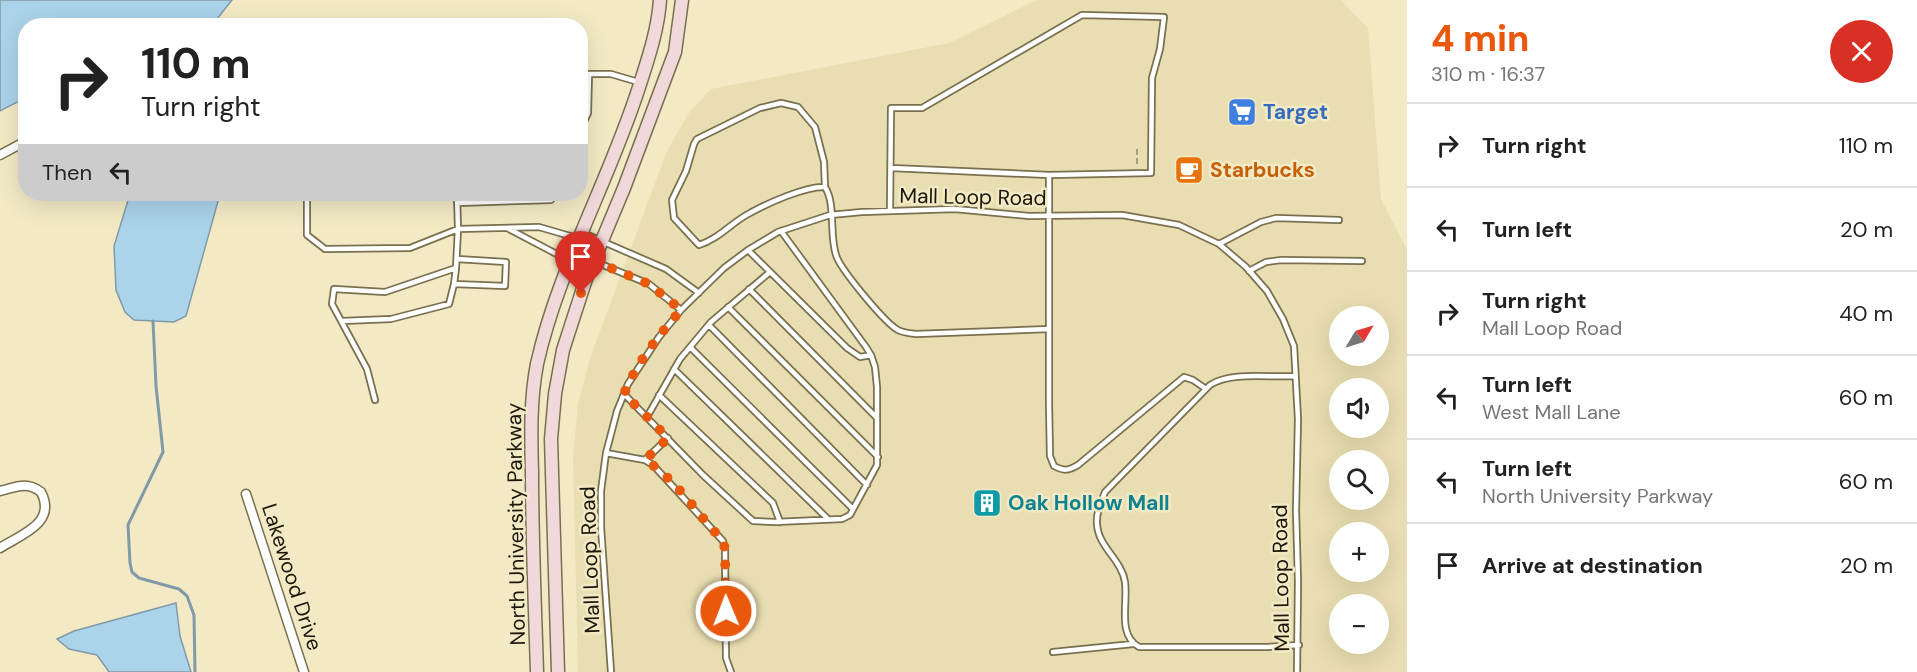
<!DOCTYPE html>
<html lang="en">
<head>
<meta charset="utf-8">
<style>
  body { margin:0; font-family:"DM Sans",sans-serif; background:#f2f2f2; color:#222; height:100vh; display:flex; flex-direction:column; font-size:22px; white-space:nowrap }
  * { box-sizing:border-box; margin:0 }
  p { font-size:20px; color:#767676 }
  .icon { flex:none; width:33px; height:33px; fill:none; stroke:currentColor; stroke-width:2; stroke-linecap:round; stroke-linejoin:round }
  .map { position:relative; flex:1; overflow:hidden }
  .sheet { display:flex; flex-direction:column; background:#fff; width:510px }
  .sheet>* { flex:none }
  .hud { position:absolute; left:18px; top:18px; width:570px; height:183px; border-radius:24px; box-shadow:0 6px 24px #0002; background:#fff; color:#222; overflow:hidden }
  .needle { width:39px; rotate:52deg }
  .fabs { position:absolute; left:1329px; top:306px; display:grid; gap:12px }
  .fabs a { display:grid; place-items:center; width:60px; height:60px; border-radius:50%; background:#fff; box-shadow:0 6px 24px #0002; font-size:30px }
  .pin { position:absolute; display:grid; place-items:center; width:51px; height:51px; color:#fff; margin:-62px -26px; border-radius:50% 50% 50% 0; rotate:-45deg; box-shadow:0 0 6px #0007 }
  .pin .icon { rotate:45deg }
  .me { position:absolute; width:66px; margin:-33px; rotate:359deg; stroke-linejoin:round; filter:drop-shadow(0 0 4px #0008) }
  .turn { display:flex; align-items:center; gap:21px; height:126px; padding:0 24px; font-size:27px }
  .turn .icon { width:78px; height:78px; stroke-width:2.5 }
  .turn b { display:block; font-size:42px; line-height:51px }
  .then { display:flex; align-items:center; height:57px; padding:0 24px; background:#0003; gap:12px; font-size:22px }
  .round { display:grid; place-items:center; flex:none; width:63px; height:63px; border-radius:32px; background:#f2f2f2 }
  .overview { display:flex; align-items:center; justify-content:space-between; height:102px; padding:0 24px }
  h1 { font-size:36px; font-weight:800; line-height:45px; color:#ea580c }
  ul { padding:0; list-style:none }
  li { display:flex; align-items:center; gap:18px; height:84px; padding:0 24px; border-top:2px solid #e0e0e0 }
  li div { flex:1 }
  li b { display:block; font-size:22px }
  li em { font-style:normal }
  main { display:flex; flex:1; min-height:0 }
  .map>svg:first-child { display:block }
  .built { fill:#e9deb1; fill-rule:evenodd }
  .water { fill:#abd3ea; stroke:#809ba7; stroke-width:1.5 }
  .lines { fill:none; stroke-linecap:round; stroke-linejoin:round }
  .stream { stroke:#809ba7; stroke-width:3 }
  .lane-casing { stroke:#79704f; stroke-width:8 }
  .street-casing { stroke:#79704f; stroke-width:11 }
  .secondary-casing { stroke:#79704f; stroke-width:15 }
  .path { stroke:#a59e81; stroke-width:2; stroke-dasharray:6 3; stroke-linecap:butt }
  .lane { stroke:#fff; stroke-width:4.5 }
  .street { stroke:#fff; stroke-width:8 }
  .secondary { stroke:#f1d8db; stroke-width:12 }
  .route { stroke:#ea580c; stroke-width:10; stroke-dasharray:0 18 }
  .labels { text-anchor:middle; stroke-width:5; stroke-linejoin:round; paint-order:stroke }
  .shop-label { font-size:21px; font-weight:bold; fill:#366cbe; stroke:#f3eac5; text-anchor:start }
  .food-label { font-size:21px; font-weight:bold; fill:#c56008; stroke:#f3eac5; text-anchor:start }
  .street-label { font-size:21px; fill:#1b180a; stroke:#f3eac5 }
  .culture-label { font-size:21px; font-weight:bold; fill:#0d838f; stroke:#f3eac5; text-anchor:start }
</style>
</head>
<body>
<main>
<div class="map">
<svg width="1407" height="672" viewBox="0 0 1407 672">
  <rect width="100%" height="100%" fill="#f3eac5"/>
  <path class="built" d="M1037,0H1341L1368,28L1381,199L1407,250V672H578L573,457L578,404L590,358L667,151L690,111L711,89L949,43ZM1340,316H1378V356H1340ZM1340,388H1378V428H1340ZM1340,460H1378V500H1340ZM1340,532H1378V572H1340ZM1340,604H1378V644H1340Z"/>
  <path class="water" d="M0,0H232L217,19L220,25L26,26L25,98L0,111Z
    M130,194H220L186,316L174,322L134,320L125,312L116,290L114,246Z
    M176,603L180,636L191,672H109L97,655L69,649L57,639L74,631Z"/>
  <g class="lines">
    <path class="stream" d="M153,321L156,386L163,452L128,525L130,563L132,572L139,578L179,589L187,596L194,615L195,672"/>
    <g class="lane-casing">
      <path id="lane" d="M580,74H611L638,82
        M580,130L588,113L589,74
        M891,168L1049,175
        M825,187L824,162L815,127L798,107L781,103L760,108L697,139L694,144L686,171L672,200L674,218L699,245C719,239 732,222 750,213C768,203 806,186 825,187C836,204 829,234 836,255C840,269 885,323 898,330C904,333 909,333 916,334L1049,329
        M307,194V235L325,249L410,248L458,229L456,268L385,292L334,289L332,304L367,369L375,400
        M457,194L458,229L539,227L577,238
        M457,203L551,200L554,194
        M890,211L891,108H922L1082,15L1164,17L1160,49L1152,78L1151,173L1049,175V404L1050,456L1054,466C1064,471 1068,471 1078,465L1184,377L1193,380L1206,389
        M509,229L568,260
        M583,233L666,269L699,293
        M1219,244L1261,222L1276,218L1339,220
        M748,250L847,348L860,357L871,355
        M574,253L649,284L681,310
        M1249,271L1266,262L1281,260L1362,261
        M454,284L456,268
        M749,289L877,418
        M728,307L878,457
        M342,321L391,319L449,304L454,284L505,286L506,262L457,259
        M709,325L867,485
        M690,347L853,509
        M674,369L828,519
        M1295,376C1270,378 1231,371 1210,385L1105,492C1101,503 1096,512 1097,524C1098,547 1122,560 1125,582C1128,604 1117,635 1139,647H1267L1299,645
        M624,394L703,475L753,521L775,522L842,519L850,515L877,465V387L875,367L871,355L866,347L781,231
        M659,395L773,503L780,522
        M647,417L680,359L711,322L770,272
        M606,453L645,460L653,465L723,541L725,549L726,658L731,672
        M645,460L668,438
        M1053,652L1133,644
        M611,672L601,527V491L606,453L617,411L628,384L659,337L681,310L724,268L748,250L778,232L830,215L862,212L955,209L1029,216L1122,215L1179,225L1219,244L1246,267L1267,291L1283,319L1294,346L1298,419L1296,510L1298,582L1297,672"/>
    </g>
    <g class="street-casing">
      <path id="street" d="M0,155L26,141
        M0,491C16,487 27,481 41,492C57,523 22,534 0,548
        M246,494L304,672"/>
    </g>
    <g class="secondary-casing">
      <path id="secondary" d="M537,672C535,606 532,539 532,473C531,437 530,400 537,364C558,269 611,177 640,84C649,56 658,29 660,0
        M558,672L551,439L555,394L563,350L586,279L624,188L675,52L682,0"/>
    </g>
    <path class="path" d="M1137,149V165"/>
    <use href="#lane" class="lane"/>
    <use href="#street" class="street"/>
    <use href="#secondary" class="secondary"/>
  </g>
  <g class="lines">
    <path class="route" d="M581,293L594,261L649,284L681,310C659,335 637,362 624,394L668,438L645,460C676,479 698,515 723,541L725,549L726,611"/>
  </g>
  <defs>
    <g id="supermarket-square" transform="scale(1.5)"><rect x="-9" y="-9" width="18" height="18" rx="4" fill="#3f7fe0" stroke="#f3eac5"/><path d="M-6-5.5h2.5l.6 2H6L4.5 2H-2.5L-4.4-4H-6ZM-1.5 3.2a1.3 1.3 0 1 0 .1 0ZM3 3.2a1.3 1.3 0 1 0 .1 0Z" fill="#fff"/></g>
    <g id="cafe-square" transform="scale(1.5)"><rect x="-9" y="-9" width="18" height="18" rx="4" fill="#e8710a" stroke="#f3eac5"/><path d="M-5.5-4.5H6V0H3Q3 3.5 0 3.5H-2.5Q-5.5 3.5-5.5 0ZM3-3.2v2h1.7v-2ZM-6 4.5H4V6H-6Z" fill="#fff"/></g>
    <g id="building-square" transform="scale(1.5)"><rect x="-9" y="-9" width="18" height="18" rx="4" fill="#0f9aa8" stroke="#f3eac5"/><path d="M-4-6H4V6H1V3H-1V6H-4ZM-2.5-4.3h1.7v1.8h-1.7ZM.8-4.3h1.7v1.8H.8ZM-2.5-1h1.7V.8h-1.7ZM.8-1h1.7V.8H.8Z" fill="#fff"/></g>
  </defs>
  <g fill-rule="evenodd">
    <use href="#supermarket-square" x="1242" y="112"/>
    <use href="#cafe-square" x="1189" y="170"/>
    <use href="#building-square" x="987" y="503"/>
  </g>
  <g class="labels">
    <g class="shop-label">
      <text x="1263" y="119">Target</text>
    </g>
    <g class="food-label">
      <text x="1210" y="177">Starbucks</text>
    </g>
    <g class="street-label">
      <text transform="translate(973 197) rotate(1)" y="7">Mall Loop Road</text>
      <text transform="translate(516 524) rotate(-91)" y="7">North University Parkway</text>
      <text transform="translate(590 560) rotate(-92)" y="7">Mall Loop Road</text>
      <text transform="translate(292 577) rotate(72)" y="7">Lakewood Drive</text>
      <text transform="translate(1281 578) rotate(-91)" y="7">Mall Loop Road</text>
    </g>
    <g class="culture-label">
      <text x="1008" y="510">Oak Hollow Mall</text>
    </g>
  </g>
</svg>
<div class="fabs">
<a><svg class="needle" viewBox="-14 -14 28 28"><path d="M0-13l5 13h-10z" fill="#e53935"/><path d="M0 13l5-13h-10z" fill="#767676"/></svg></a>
<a><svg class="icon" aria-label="sound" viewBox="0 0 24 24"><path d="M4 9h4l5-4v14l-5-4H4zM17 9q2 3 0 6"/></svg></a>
<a><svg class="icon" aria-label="search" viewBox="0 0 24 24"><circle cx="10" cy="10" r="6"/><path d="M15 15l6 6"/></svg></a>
<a>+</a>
<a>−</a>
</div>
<div class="pin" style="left:581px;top:293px;background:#d93025"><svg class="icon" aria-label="arrive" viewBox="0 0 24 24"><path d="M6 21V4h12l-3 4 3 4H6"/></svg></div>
<svg class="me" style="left:726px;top:611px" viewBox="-20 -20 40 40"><circle r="17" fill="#ea580c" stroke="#fff" stroke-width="3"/><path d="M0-11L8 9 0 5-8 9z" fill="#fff"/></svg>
<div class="hud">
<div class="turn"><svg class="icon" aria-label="right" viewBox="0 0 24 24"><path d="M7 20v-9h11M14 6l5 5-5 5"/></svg><div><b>110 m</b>Turn right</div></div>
<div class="then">Then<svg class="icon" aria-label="left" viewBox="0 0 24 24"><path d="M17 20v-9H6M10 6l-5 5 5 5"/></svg></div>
</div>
</div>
<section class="sheet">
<div class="overview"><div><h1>4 min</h1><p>310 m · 16:37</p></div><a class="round" style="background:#d93025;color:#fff"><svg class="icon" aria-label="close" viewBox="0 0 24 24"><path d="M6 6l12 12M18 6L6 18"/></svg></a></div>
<ul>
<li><svg class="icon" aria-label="right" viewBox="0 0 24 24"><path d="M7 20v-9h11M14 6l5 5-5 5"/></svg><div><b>Turn right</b></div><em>110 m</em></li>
<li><svg class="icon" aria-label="left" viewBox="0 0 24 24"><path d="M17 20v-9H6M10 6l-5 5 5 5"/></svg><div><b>Turn left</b></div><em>20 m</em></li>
<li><svg class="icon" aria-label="right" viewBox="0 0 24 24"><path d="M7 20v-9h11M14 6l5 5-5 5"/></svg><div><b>Turn right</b><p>Mall Loop Road</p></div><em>40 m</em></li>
<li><svg class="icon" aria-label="left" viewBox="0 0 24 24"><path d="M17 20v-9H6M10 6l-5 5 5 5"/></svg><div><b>Turn left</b><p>West Mall Lane</p></div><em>60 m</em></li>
<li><svg class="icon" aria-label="left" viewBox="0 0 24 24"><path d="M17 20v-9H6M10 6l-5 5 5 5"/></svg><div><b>Turn left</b><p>North University Parkway</p></div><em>60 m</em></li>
<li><svg class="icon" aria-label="arrive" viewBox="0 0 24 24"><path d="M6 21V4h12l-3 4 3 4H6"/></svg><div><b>Arrive at destination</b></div><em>20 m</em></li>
</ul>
</section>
</main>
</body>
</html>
